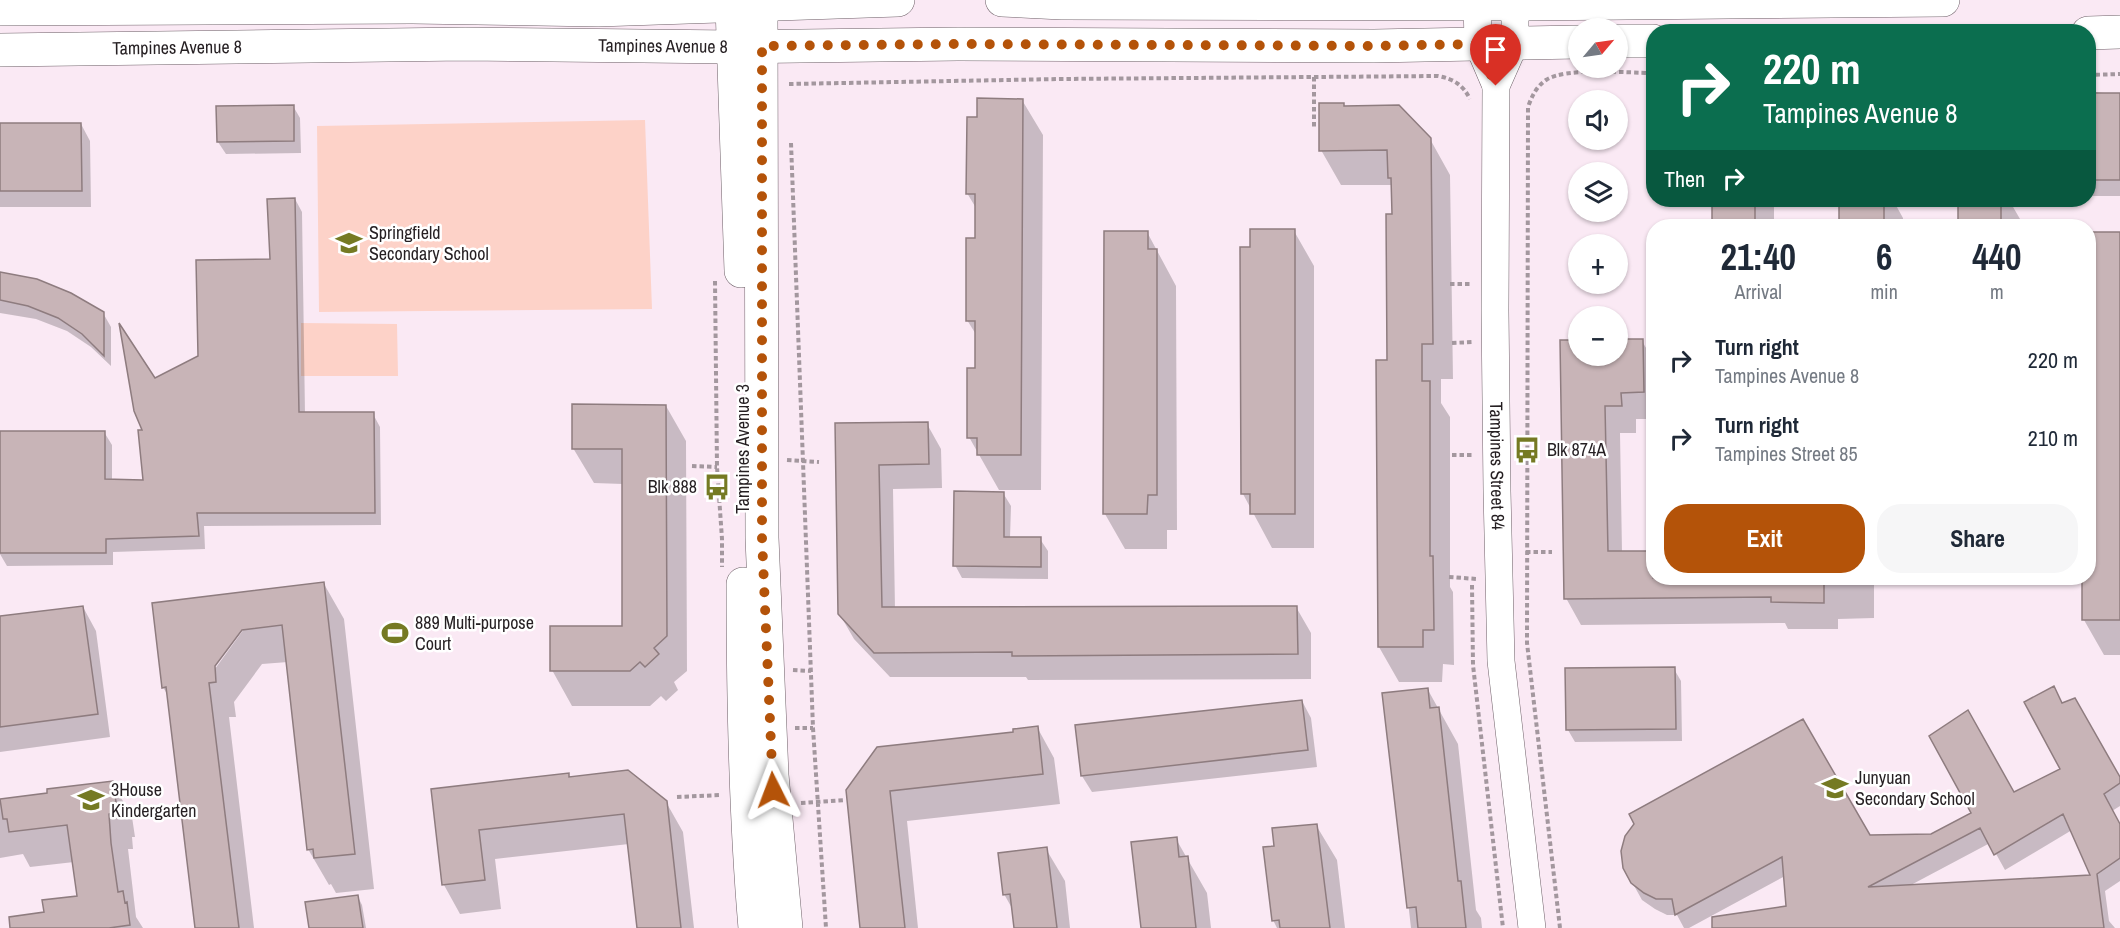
<!DOCTYPE html>
<html lang="en">
<head>
<meta charset="utf-8">
<style>
  body { margin:0; font-family:"Archivo Narrow",sans-serif; background:#f6f6f7; color:#1f2937; height:100vh; display:flex; flex-direction:column; font-size:22px; white-space:nowrap }
  * { box-sizing:border-box; margin:0 }
  p { font-size:20px; color:#747a83 }
  .icon { flex:none; width:33px; height:33px; fill:none; stroke:currentColor; stroke-width:2; stroke-linecap:round; stroke-linejoin:round }
  .map { position:relative; flex:1; overflow:hidden }
  .drawer { position:absolute; left:1646px; top:219px; width:450px; height:366px; display:flex; flex-direction:column; background:#fff; border-radius:24px; box-shadow:0 2px 4px #0004 }
  .drawer>* { flex:none }
  .banner { position:absolute; left:1646px; top:24px; width:450px; height:183px; border-radius:24px; box-shadow:0 2px 4px #0004; background:#0b6e4f; color:#fff; overflow:hidden }
  .needle { width:39px; rotate:61deg }
  .controls { position:absolute; left:1568px; top:18px; display:grid; gap:12px }
  .controls a { display:grid; place-items:center; width:60px; height:60px; border-radius:50%; background:#fff; box-shadow:0 2px 4px #0004; font-size:30px }
  .pin { position:absolute; display:grid; place-items:center; width:51px; height:51px; color:#fff; margin:-62px -26px; border-radius:50% 50% 50% 0; rotate:-45deg; box-shadow:0 0 6px #0007 }
  .pin .icon { rotate:45deg }
  .me { position:absolute; width:66px; margin:-33px; rotate:357deg; stroke-linejoin:round; filter:drop-shadow(0 0 4px #0008) }
  .turn { display:flex; align-items:center; gap:21px; height:126px; padding:0 18px; font-size:27px }
  .turn .icon { width:78px; height:78px; stroke-width:2.5 }
  .turn b { display:block; font-size:42px; line-height:51px }
  .then { display:flex; align-items:center; height:57px; padding:0 18px; background:#0003; gap:12px; font-size:22px }
  .eta { display:flex; justify-content:space-evenly; align-items:center; height:102px; text-align:center }
  .eta b { font-size:36px; font-weight:700; line-height:42px }
  .cta { display:flex; gap:12px; margin-top:auto; padding:12px 18px }
  .cta a { flex:1; height:69px; border-radius:24px; background:#b45309; color:#fff; font-size:24px; font-weight:700; line-height:69px; text-align:center }
  .cta a+a { background:#f6f6f7; color:#1f2937 }
  ul { padding:0; list-style:none }
  li { display:flex; align-items:center; gap:18px; height:78px; padding:0 18px }
  li div { flex:1 }
  li b { display:block; font-size:22px }
  li em { font-style:normal }
  .map>svg:first-child { display:block }
  .park { fill:#fdd2c8 }
  .shadow { fill:#0003; fill-rule:evenodd }
  .building { fill:#c8b4b7; stroke:#8e7c7f; stroke-width:1.5; fill-rule:evenodd }
  .lines { fill:none; stroke-linecap:round; stroke-linejoin:round }
  .minor-casing { stroke:#6e6068; stroke-width:28 }
  .tertiary-casing { stroke:#6e6068; stroke-width:34 }
  .path { stroke:#a3979e; stroke-width:4; stroke-dasharray:4.5 3; stroke-linecap:butt }
  .minor { stroke:#fff; stroke-width:27 }
  .tertiary { stroke:#fff; stroke-width:33 }
  .route { stroke:#b45309; stroke-width:10; stroke-dasharray:0 18 }
  .labels { text-anchor:middle; stroke-width:5; stroke-linejoin:round; paint-order:stroke }
  .street-label { font-size:18px; fill:#251f22; stroke:#fff }
  .poi-label { font-size:18px; fill:#251f22; stroke:#fff; text-anchor:start }
</style>
</head>
<body>
<div class="map">
<svg width="2120" height="928" viewBox="0 0 2120 928">
  <rect width="100%" height="100%" fill="#fae9f4"/>
  <path class="park" d="M645,120L652,309L319,312L317,126Z
    M301,323L397,324L398,376H301Z"/>
  <path class="shadow" d="M2088,91L2120,95V196H2093L2088,187Z
    M1022,100L1043,135L1041,490H999L969,437L976,369L977,336L967,320L976,240V208L967,193L978,119Z
    M1343,104L1345,107L1430,139L1450,175L1453,379H1441V403L1450,417V587L1453,592L1454,665L1443,664L1442,682H1399L1379,647L1393,185H1341L1321,150Z
    M293,106L300,118L301,153L226,154L218,142Z
    M81,124L90,141L91,207H0V125Z
    M295,199L302,212L305,414H373L380,427L381,525L204,526L205,549L113,552V565L7,566L0,554V433L104,432L112,445V481H145L144,432L154,380L199,357L271,260Z
    M1713,200H1774V226H1713Z
    M1840,200H1893L1903,218V226H1840Z
    M1959,200H2009L2020,219V226H1959Z
    M1294,231L1314,266V548H1272L1243,494Z
    M1147,232L1176,286L1177,530H1167V549H1125L1105,514Z
    M2088,233H2120V655H2104L2084,620V578H2088Z
    M0,274L103,313L111,327V366L91,347L67,331L36,319L0,313Z
    M1578,341V356H1617V341H1642L1653,360V419H1636V433H1620L1622,552H1653V578H1874V618L1838,619V629H1788L1785,623L1581,625L1566,598Z
    M666,406L686,441L687,671L674,682L678,690L666,701L661,696L650,706H572L552,670L624,628L623,484L594,483L573,448Z
    M837,424H927L941,449L942,488L893,489L895,609L1296,607L1311,633V679L1028,680L1026,677H890L854,639L839,613Z
    M1003,493L1011,506L1010,538L1040,539L1048,551V579L962,578L955,565Z
    M324,584L344,619L374,889L336,893L331,884L329,885L308,849L288,662L262,664L234,702L236,717H229L254,928H196L168,696L163,687L154,604ZM241,629H244L212,673L209,671Z
    M83,607L96,631L110,737L0,752V618Z
    M1674,669L1681,681L1682,741L1575,742L1568,730Z
    M2054,688L2063,704L2120,779V806L2112,811L2120,826V881L2105,891L2109,921L2115,928H1743L1788,908L1785,876L1689,928H1684L1677,915H1667L1655,909L1642,900L1632,882L1869,837L1932,835L2062,769ZM2072,830L2093,876L1909,886L1990,843L2005,870Z
    M1428,690L1458,744L1476,910L1481,918L1482,928H1411L1384,694Z
    M1302,701L1311,718L1317,767L1092,792L1082,776Z
    M1037,727L1054,758L1060,804L907,821L918,928H862L847,790Z
    M568,775L570,778L666,802L683,832L694,928H638L629,844L495,859L501,909L460,914L444,885L433,791Z
    M112,782L132,817L135,837H132L133,849H128L136,917L143,928H44L78,897L74,862L30,867L23,854L0,858V801Z
    M1316,825L1337,860L1345,928H1277L1273,920L1275,847Z
    M1176,839L1207,893L1211,928H1143Z
    M1046,849L1065,881L1070,928H1016L1013,910L1004,894Z
    M358,897L362,905L366,928H310Z"/>
  <path class="building" d="M2092,93H2120V180H2088V94Z
    M977,98L1023,99L1021,455H977V438H967V368H975V321H966V238H975V194H966L967,117H977Z
    M1319,103H1344V106L1399,105L1431,138L1433,344H1422V381H1430V556H1433L1434,630H1423V647H1378L1376,360H1387L1386,214H1392L1391,178H1388L1387,150L1319,151Z
    M294,105V141L217,142L216,106Z
    M0,123H81L82,191H0Z
    M295,198L299,412H374L375,513H197L199,536L106,539V553H0V431H105V479L143,480L138,430H142L134,411L119,323L155,378L198,356L196,260L270,259L267,199Z
    M1712,200H1755V226H1712Z
    M1839,200H1884V226H1839Z
    M1958,200H2001V226H1958Z
    M1250,229H1295V514H1250V494H1241L1240,247H1250Z
    M1104,231H1148V249H1157V495H1148L1147,514H1103Z
    M2088,232H2120V620H2082V578H2088Z
    M0,272L37,279L71,293L104,312V356L82,334L58,318L28,306L0,300Z
    M1617,339H1643L1644,392L1621,393L1622,406H1605L1608,551H1653V578H1824V603L1771,602V597L1564,599L1560,340H1578V356H1617Z
    M572,404L666,405L667,636L654,648L659,654L645,667L640,662L630,671H550V626H622V449H572Z
    M928,422L929,464L879,465L882,607L1297,606L1298,654L1012,656V652L874,653L838,614L835,423Z
    M954,491L1004,492V537H1041V567L953,566Z
    M324,582L355,854L314,858L313,849L307,850L282,625L242,630L215,666L216,682L209,683L239,928H195L166,687L162,688L152,603Z
    M83,606L98,714L0,727V616Z
    M1675,667L1676,729L1566,730L1565,668Z
    M2054,686L2062,703L2075,698L2120,777V783L2104,794L2120,824V858L2097,874L2104,928H1712V917L1786,906L1782,857L1675,915L1672,899H1656L1644,893L1631,883L1623,868L1621,851L1625,836L1634,824L1629,814L1803,719L1870,835L1931,834L1971,813L1929,736L1968,710L2014,792L2060,769L2024,702ZM2063,814L2090,875L1868,887L1980,828L1994,855Z
    M1428,688L1430,708L1439,707L1458,881H1461L1466,928H1418L1416,907L1407,908L1382,693Z
    M1302,700L1308,750L1081,776L1075,725Z
    M1038,726L1043,774L890,791L905,928H860L846,790L877,747L1013,732V729Z
    M628,770L667,801L681,928H637L624,814L479,830L485,880L442,885L431,789L569,773V777Z
    M113,781L116,802H112L114,813L109,814L111,843L118,892L123,891L125,903L127,902L130,925L109,928H10L9,917L44,912L42,900L77,896L67,825L9,832L7,819H3L0,799L47,793V789Z
    M1317,824L1330,928H1280L1279,920L1272,921L1263,847L1274,846L1272,828Z
    M1177,837L1179,857L1188,856L1196,928H1141L1131,842Z
    M1047,847L1057,928H1014L1010,894L1003,895L998,853Z
    M358,895L363,928H309L305,902Z"/>
  <g class="lines">
    <g class="minor-casing">
      <g id="minor">
        <path d="M1477,0L1478,44L1496,86"/>
        <path id="s1" d="M1515,0V43L1496,86L1495,311L1497,491L1501,661L1532,928"/>
      </g>
    </g>
    <g class="tertiary-casing">
      <g id="tertiary">
        <path d="M1002,0L1062,3L1515,4L1943,0"/>
        <path d="M761,5L762,538L772,775L786,928"/>
        <path d="M732,6L741,271"/>
        <path d="M0,9L412,7L598,10L898,0"/>
        <path d="M2088,33L2120,32"/>
        <path d="M1617,41H1653"/>
        <path id="s2" d="M0,50L465,44L733,47L958,44L1374,46L1578,42"/>
        <path d="M743,584C743,699 745,813 755,928"/>
      </g>
    </g>
    <path class="path" d="M2088,75L2120,74
      M1314,77V129
      M789,84L1060,79L1438,76C1454,79 1463,85 1470,99
      M791,143L813,728L826,928
      M1648,265L1651,315
      M715,281L717,467L722,539V567
      M1450,284H1470
      M1452,343L1472,342
      M1452,455H1472
      M787,460L819,462
      M692,466L717,467
      M1526,552H1552
      M1449,577L1477,579
      M1472,585L1473,665L1503,928
      M793,670L811,671
      M795,728H813
      M677,797L721,795
      M801,803L845,800
      M1560,928L1527,643L1528,107C1532,96 1536,87 1546,80C1565,67 1628,73 1653,73"/>
    <use href="#minor" class="minor"/>
    <use href="#tertiary" class="tertiary"/>
  </g>
  <g class="lines">
    <path class="route" d="M773,790L762,538V46L957,44L1374,46L1478,44L1496,86"/>
  </g>
  <defs>
    <g id="school-bare" transform="scale(2.07)"><path d="M0-5L7-2L0 1L-7-2ZM-4 1L0 2.5L4 1V4Q0 6-4 4Z" fill="#757a23" stroke="#fff" stroke-width="2.5" paint-order="stroke"/></g>
    <g id="bus-bare" transform="scale(2.07)"><path d="M-5-6H5V4H4V6H2V4H-2V6H-4V4H-5ZM-3.5-4V0h7V-4ZM-3.5 1.2v1.5H-2V1.2ZM2 1.2v1.5H3.5V1.2Z" fill="#757a23" stroke="#fff" stroke-width="2.5" paint-order="stroke"/></g>
    <g id="stadium-bare" transform="scale(2.07)"><path d="M0-5a6.5 5 0 1 0 0 10a6.5 5 0 1 0 0-10ZM-3.5-1.8h7v3.6h-7Z" fill="#757a23" stroke="#fff" stroke-width="2.5" paint-order="stroke"/></g>
  </defs>
  <g fill-rule="evenodd">
    <use href="#school-bare" x="349" y="243"/>
    <use href="#bus-bare" x="1527" y="450"/>
    <use href="#bus-bare" x="717" y="487"/>
    <use href="#stadium-bare" x="395" y="633"/>
    <use href="#school-bare" x="1835" y="788"/>
    <use href="#school-bare" x="91" y="800"/>
  </g>
  <g class="labels">
    <g class="street-label">
      <text dy="6" stroke="none"><textPath href="#s2" startOffset="663">Tampines Avenue 8</textPath></text>
      <text dy="6" stroke="none"><textPath href="#s2" startOffset="177">Tampines Avenue 8</textPath></text>
      <text transform="translate(743 449) rotate(-90)" y="6">Tampines Avenue 3</text>
      <text dy="6" stroke="none"><textPath href="#s1" startOffset="470">Tampines Street 84</textPath></text>
    </g>
    <g class="poi-label">
      <text x="369" y="239">Springfield<tspan x="369" dy="21">Secondary School</tspan></text>
      <text x="1547" y="456">Blk 874A</text>
      <text x="697" y="493" text-anchor="end">Blk 888</text>
      <text x="415" y="629">889 Multi-purpose<tspan x="415" dy="21">Court</tspan></text>
      <text x="1855" y="784">Junyuan<tspan x="1855" dy="21">Secondary School</tspan></text>
      <text x="111" y="796">3House<tspan x="111" dy="21">Kindergarten</tspan></text>
    </g>
  </g>
</svg>
<div class="controls">
<a><svg class="needle" viewBox="-14 -14 28 28"><path d="M0-13l5 13h-10z" fill="#e53935"/><path d="M0 13l5-13h-10z" fill="#747a83"/></svg></a>
<a><svg class="icon" aria-label="sound" viewBox="0 0 24 24"><path d="M4 9h4l5-4v14l-5-4H4zM17 9q2 3 0 6"/></svg></a>
<a><svg class="icon" aria-label="layers" viewBox="0 0 24 24"><path d="M12 4l9 5-9 5-9-5zM3 14l9 5 9-5"/></svg></a>
<a>+</a>
<a>−</a>
</div>
<div class="pin" style="left:1496px;top:86px;background:#d93025"><svg class="icon" aria-label="arrive" viewBox="0 0 24 24"><path d="M6 21V4h12l-3 4 3 4H6"/></svg></div>
<svg class="me" style="left:773px;top:790px" viewBox="-20 -20 40 40"><path d="M0-17L14 15 0 8-14 15z" fill="#b45309" stroke="#fff" stroke-width="4"/></svg>
<div class="banner">
<div class="turn"><svg class="icon" aria-label="right" viewBox="0 0 24 24"><path d="M7 20v-9h11M14 6l5 5-5 5"/></svg><div><b>220 m</b>Tampines Avenue 8</div></div>
<div class="then">Then<svg class="icon" aria-label="right" viewBox="0 0 24 24"><path d="M7 20v-9h11M14 6l5 5-5 5"/></svg></div>
</div>
<section class="drawer">
<div class="eta">
<div><b>21:40</b><p>Arrival</p></div>
<div><b>6</b><p>min</p></div>
<div><b>440</b><p>m</p></div>
</div>
<ul>
<li><svg class="icon" aria-label="right" viewBox="0 0 24 24"><path d="M7 20v-9h11M14 6l5 5-5 5"/></svg><div><b>Turn right</b><p>Tampines Avenue 8</p></div><em>220 m</em></li>
<li><svg class="icon" aria-label="right" viewBox="0 0 24 24"><path d="M7 20v-9h11M14 6l5 5-5 5"/></svg><div><b>Turn right</b><p>Tampines Street 85</p></div><em>210 m</em></li>
</ul>
<div class="cta"><a>Exit</a><a>Share</a></div>
</section>
</div>
</body>
</html>
